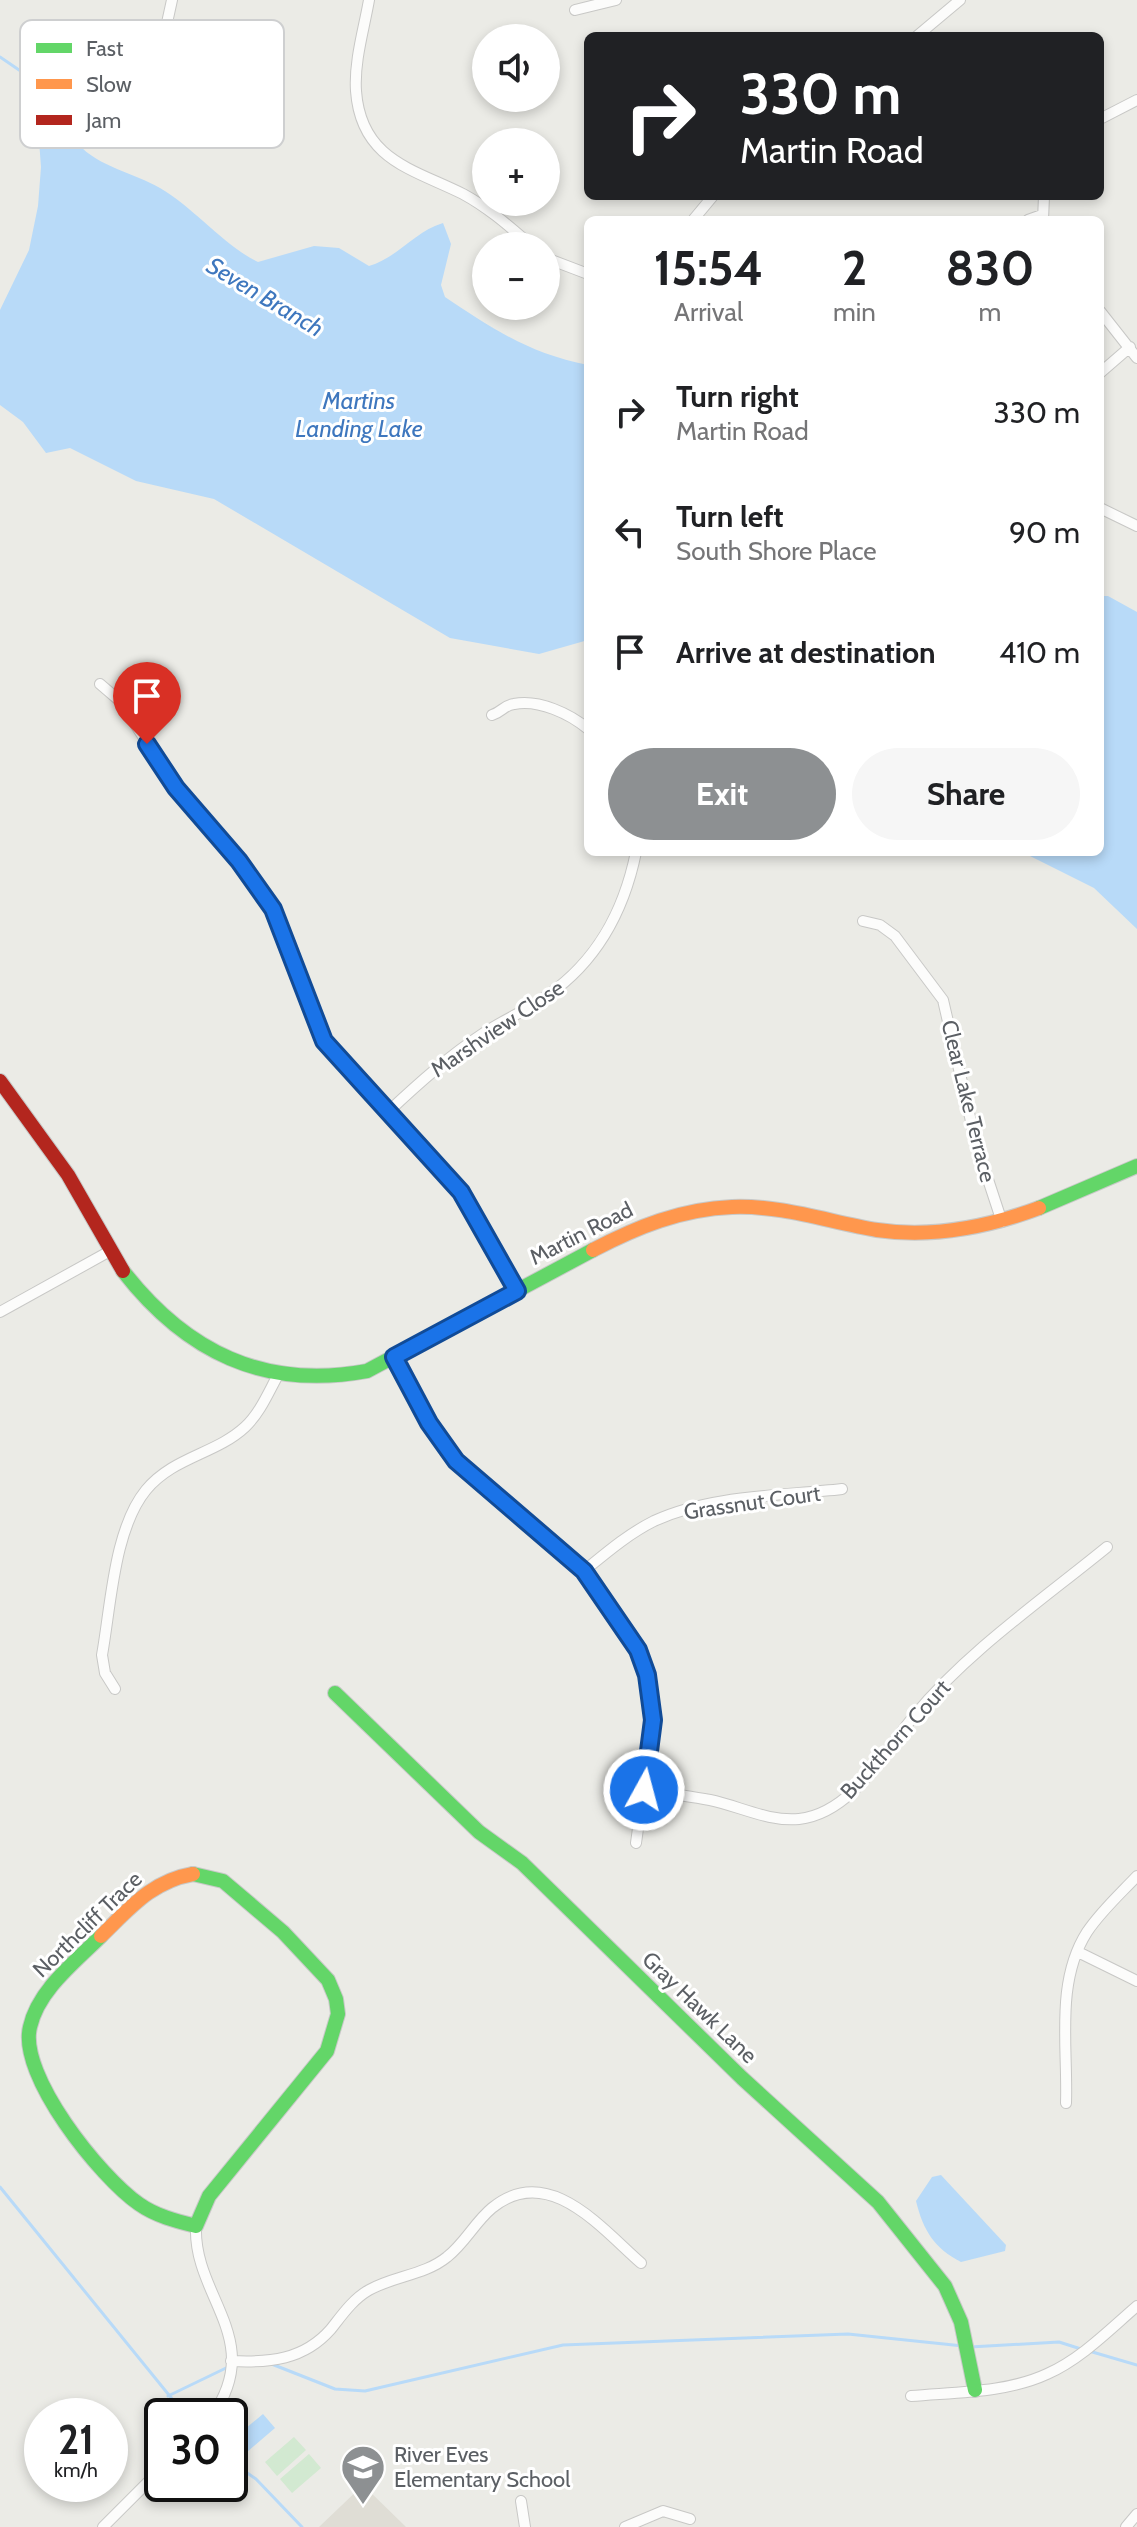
<!DOCTYPE html>
<html lang="en">
<head>
<meta charset="utf-8">
<style>
  body { margin:0; font-family:Cabin,sans-serif; background:#f6f6f6; color:#202124; height:100vh; display:flex; flex-direction:column; font-size:30px; white-space:nowrap }
  * { box-sizing:border-box; margin:0 }
  p { font-size:26px; color:#757577 }
  .icon { flex:none; width:44px; height:44px; fill:none; stroke:currentColor; stroke-width:2; stroke-linecap:round; stroke-linejoin:round }
  .map { position:relative; flex:1; overflow:hidden }
  .drawer { position:absolute; left:584px; top:216px; width:520px; height:640px; display:flex; flex-direction:column; background:#fff; border-radius:12px; box-shadow:0 4px 12px #0003 }
  .drawer>* { flex:none }
  .hud { position:absolute; left:584px; top:32px; width:520px; height:168px; border-radius:12px; box-shadow:0 4px 12px #0003; background:#202124; color:#fff; overflow:hidden }
  .fabs { position:absolute; left:472px; top:24px; display:grid; gap:16px }
  .fabs a { display:grid; place-items:center; width:88px; height:88px; border-radius:50%; background:#fff; box-shadow:0 4px 12px #0003; font-size:40px }
  .speed { position:absolute; left:24px; top:2398px; display:flex; gap:16px; font-size:40px; font-weight:700; text-align:center }
  .speed>* { display:grid; place-content:center; width:104px; height:104px; border-radius:50%; background:#fff; box-shadow:0 4px 12px #0003; line-height:1 }
  .speed small { font-size:20px; font-weight:400 }
  .speed .limit { border:4px solid #111; border-radius:12px; background:#fff; color:#111 }
  .pin { position:absolute; display:grid; place-items:center; width:68px; height:68px; color:#fff; margin:-82px -34px; border-radius:50% 50% 50% 0; rotate:-45deg; box-shadow:0 0 8px #0007 }
  .pin .icon { rotate:45deg }
  .me { position:absolute; width:88px; margin:-44px; rotate:7deg; stroke-linejoin:round; filter:drop-shadow(0 0 6px #0008) }
  .turn { display:flex; align-items:center; gap:28px; height:168px; padding:0 24px; font-size:36px }
  .turn .icon { width:104px; height:104px; stroke-width:2.5 }
  .turn b { display:block; font-size:56px; line-height:68px }
  .eta { display:flex; justify-content:space-evenly; align-items:center; height:136px; text-align:center }
  .eta b { font-size:48px; font-weight:700; line-height:56px }
  .cta { display:flex; gap:16px; margin-top:auto; padding:16px 24px }
  .cta a { flex:1; height:92px; border-radius:48px; background:#8d9092; color:#fff; font-size:32px; font-weight:700; line-height:92px; text-align:center }
  .cta a+a { background:#f6f6f6; color:#202124 }
  ul { padding:0; list-style:none }
  li { display:flex; align-items:center; gap:24px; height:120px; padding:0 24px }
  li div { flex:1 }
  li b { display:block; font-size:30px }
  li em { font-style:normal }
  .map>svg:first-child { display:block }
  .education { fill:#dfddd5 }
  .green { fill:#d2e9d1 }
  .water { fill:#b8daf8 }
  .lines { fill:none; stroke-linecap:round; stroke-linejoin:round }
  .stream { stroke:#b8daf8; stroke-width:3 }
  .street-casing { stroke:#c8c8c6; stroke-width:12 }
  .fast-casing { stroke:#c8c9c8; stroke-width:16 }
  .slow-casing { stroke:#c8c9c8; stroke-width:16 }
  .jam-casing { stroke:#c8c9c8; stroke-width:16 }
  .street { stroke:#fcfcfb; stroke-width:10 }
  .fast { stroke:#63d668; stroke-width:14 }
  .slow { stroke:#ff974d; stroke-width:14 }
  .jam { stroke:#b3261e; stroke-width:14 }
  .route-casing { stroke:#114b97; stroke-width:20 }
  .route { stroke:#1a73e8; stroke-width:14 }
  .labels { text-anchor:middle; stroke-width:6; stroke-linejoin:round; paint-order:stroke }
  .street-label { font-size:22px; fill:#5b5f64; stroke:#fff }
  .poi-label { font-size:22px; fill:#5b5f64; stroke:#fff; text-anchor:start }
  .water-label { font-size:24px; font-style:italic; fill:#3e77be; stroke:#fff }
  .key { fill:#fff; stroke:#cecfd0; stroke-width:2 }
  .key-label { font-size:22px; fill:#5b5f64 }
</style>
</head>
<body>
<div class="map">
<svg width="1137" height="2527" viewBox="0 0 1137 2527">
  <rect width="100%" height="100%" fill="#ebebe6"/>
  <path class="education" d="M363,2485L406,2527H319Z"/>
  <path class="green" d="M294,2437L306,2450L277,2476L265,2462Z
    M309,2454L321,2468L292,2493L280,2479Z"/>
  <path class="water" d="M46,91C56,107 65,130 78,144C99,167 134,173 160,188C194,208 226,247 258,262L314,246L339,248L369,266C399,257 415,231 443,223L451,244L441,285L445,297C493,329 530,354 588,365V640L539,654L450,638L214,499L136,481L70,448L46,453L23,422L0,405V310L29,250L38,206L41,167L36,101Z
    M1100,596H1108L1137,612V929L1094,888L1022,852H1100Z
    M941,2175L1006,2245L1005,2251L961,2262C934,2248 923,2230 916,2201L932,2177Z
    M263,2414L275,2428L247,2452L234,2438Z"/>
  <g class="lines">
    <path class="stream" d="M0,57L22,72L42,98
      M0,2187L186,2416
      M970,2347L1059,2342L1081,2349
      M1089,2351L1137,2365
      M269,2363L335,2389L365,2391L563,2345L848,2334L963,2346
      M168,2396L226,2368
      M230,2461L256,2479L302,2527"/>
    <g class="street-casing">
      <path id="street" d="M369,0C364,29 354,61 356,91C361,160 413,169 463,194C489,208 510,227 532,246
        M575,10L616,0
        M917,36L960,0
        M156,73L172,0
        M1100,119L1137,100
        M693,220L713,196
        M1028,220L1042,215
        M1043,220L1044,196
        M546,258L588,274
        M1100,311L1137,358
        M1100,373L1130,347
        M1100,508L1137,526
        M100,684L121,702L176,788L258,886L285,935L324,1041L461,1192L517,1291
        M492,715C502,712 504,705 514,704C539,699 570,714 588,729
        M863,921L880,925L895,936L943,1000L976,1143L1002,1222
        M389,1111C419,1083 449,1056 484,1033C505,1019 528,1010 548,995C598,960 624,911 636,852
        M0,1312L110,1251
        M394,1357L429,1423L456,1461L584,1571L638,1650L647,1675L653,1720L636,1843
        M584,1571C606,1553 628,1534 654,1521C710,1495 781,1496 842,1489
        M115,1689L105,1673L102,1655C111,1605 114,1529 146,1490C173,1457 216,1454 245,1427C260,1413 268,1393 278,1375
        M644,1790C666,1793 688,1796 710,1800C739,1806 769,1822 799,1819C852,1813 884,1752 914,1716C968,1651 1042,1600 1107,1547
        M1078,1952L1137,1981
        M1066,2103C1068,2047 1055,1982 1087,1932C1101,1911 1120,1894 1137,1876
        M196,2226C193,2297 266,2339 212,2416
        M231,2361C269,2363 304,2360 331,2329C342,2315 353,2299 369,2290C394,2276 425,2275 447,2257C465,2243 475,2222 492,2208C548,2162 601,2228 641,2263
        M911,2396C955,2392 1006,2393 1047,2374C1081,2359 1109,2330 1137,2306
        M521,2501L525,2527
        M103,2527L162,2468
        M625,2527L663,2511L690,2519
        M1126,2527L1137,2514"/>
    </g>
    <g class="fast-casing">
      <path id="fast" d="M1039,1208L1137,1166
        M123,1271C186,1352 264,1390 367,1371L593,1250
        M335,1693L479,1832L522,1863L742,2078L878,2202L945,2286L961,2322L975,2390
        M101,1936C76,1961 38,1990 30,2027C18,2075 100,2177 139,2204C156,2216 176,2221 196,2226L209,2196L327,2051L338,2014L336,1999L328,1980L283,1932L223,1881L193,1874"/>
    </g>
    <g class="slow-casing">
      <path id="slow" d="M593,1250C637,1227 681,1209 732,1207C782,1205 829,1222 877,1230C932,1238 988,1227 1039,1208
        M101,1936C130,1908 152,1881 193,1874"/>
    </g>
    <g class="jam-casing">
      <path id="jam" d="M0,1081L68,1175L123,1271"/>
    </g>
    <use href="#street" class="street"/>
    <use href="#fast" class="fast"/>
    <use href="#slow" class="slow"/>
    <use href="#jam" class="jam"/>
  </g>
  <g class="lines">
    <g class="route-casing">
      <path id="route" d="M147,744L176,788L239,861L273,909L324,1041L461,1192L517,1291L394,1357L429,1423L456,1461L584,1571L638,1650L647,1675L653,1720L644,1790"/>
    </g>
    <use href="#route" class="route"/>
  </g>
  <defs>
    <g id="school-pin" transform="scale(2.3)"><path d="M0 17L-7.5 6A9.5 9.5 0 1 1 7.5 6Z" fill="#8d9092" stroke="#fff"/><path d="M0-5L7-2L0 1L-7-2ZM-4 1L0 2.5L4 1V4Q0 6-4 4Z" fill="#fff"/></g>
  </defs>
  <g fill-rule="evenodd">
    <use href="#school-pin" x="363" y="2467"/>
  </g>
  <g class="labels">
    <g class="street-label">
      <text transform="translate(497 1028) rotate(-34)" y="8">Marshview Close</text>
      <text transform="translate(969 1101) rotate(76)" y="8">Clear Lake Terrace</text>
      <text transform="translate(581 1233) rotate(-27)" y="8">Martin Road</text>
      <text transform="translate(752 1502) rotate(-8)" y="8">Grassnut Court</text>
      <text transform="translate(895 1739) rotate(-48)" y="8">Buckthorn Court</text>
      <text transform="translate(87 1924) rotate(-44)" y="8">Northcliff Trace</text>
      <text transform="translate(700 2007) rotate(44)" y="8">Gray Hawk Lane</text>
    </g>
    <g class="poi-label">
      <text x="394" y="2462">River Eves<tspan x="394" dy="25">Elementary School</tspan></text>
    </g>
    <g class="water-label">
      <text transform="translate(265 297) rotate(31)" y="8">Seven Branch</text>
      <text x="359" y="409">Martins<tspan x="359" dy="28">Landing Lake</tspan></text>
    </g>
  </g>
  <rect x="20" y="20" width="264" height="128" rx="12" class="key"/>
  <rect x="36" y="43" width="36" height="10" fill="#63d668"/>
  <rect x="36" y="79" width="36" height="10" fill="#ff974d"/>
  <rect x="36" y="115" width="36" height="10" fill="#b3261e"/>
  <g class="key-label">
    <text x="86" y="56">Fast</text>
    <text x="86" y="92">Slow</text>
    <text x="86" y="128">Jam</text>
  </g>
</svg>
<div class="fabs">
<a><svg class="icon" aria-label="sound" viewBox="0 0 24 24"><path d="M4 9h4l5-4v14l-5-4H4zM17 9q2 3 0 6"/></svg></a>
<a>+</a>
<a>−</a>
</div>
<div class="speed"><div>21<small>km/h</small></div><div class="limit">30</div></div>
<div class="pin" style="left:147px;top:744px;background:#d93025"><svg class="icon" aria-label="arrive" viewBox="0 0 24 24"><path d="M6 21V4h12l-3 4 3 4H6"/></svg></div>
<svg class="me" style="left:644px;top:1790px" viewBox="-20 -20 40 40"><circle r="17" fill="#1a73e8" stroke="#fff" stroke-width="3"/><path d="M0-11L8 9 0 5-8 9z" fill="#fff"/></svg>
<div class="hud">
<div class="turn"><svg class="icon" aria-label="right" viewBox="0 0 24 24"><path d="M7 20v-9h11M14 6l5 5-5 5"/></svg><div><b>330 m</b>Martin Road</div></div>
</div>
<section class="drawer">
<div class="eta">
<div><b>15:54</b><p>Arrival</p></div>
<div><b>2</b><p>min</p></div>
<div><b>830</b><p>m</p></div>
</div>
<ul>
<li><svg class="icon" aria-label="right" viewBox="0 0 24 24"><path d="M7 20v-9h11M14 6l5 5-5 5"/></svg><div><b>Turn right</b><p>Martin Road</p></div><em>330 m</em></li>
<li><svg class="icon" aria-label="left" viewBox="0 0 24 24"><path d="M17 20v-9H6M10 6l-5 5 5 5"/></svg><div><b>Turn left</b><p>South Shore Place</p></div><em>90 m</em></li>
<li><svg class="icon" aria-label="arrive" viewBox="0 0 24 24"><path d="M6 21V4h12l-3 4 3 4H6"/></svg><div><b>Arrive at destination</b></div><em>410 m</em></li>
</ul>
<div class="cta"><a>Exit</a><a>Share</a></div>
</section>
</div>
</body>
</html>
